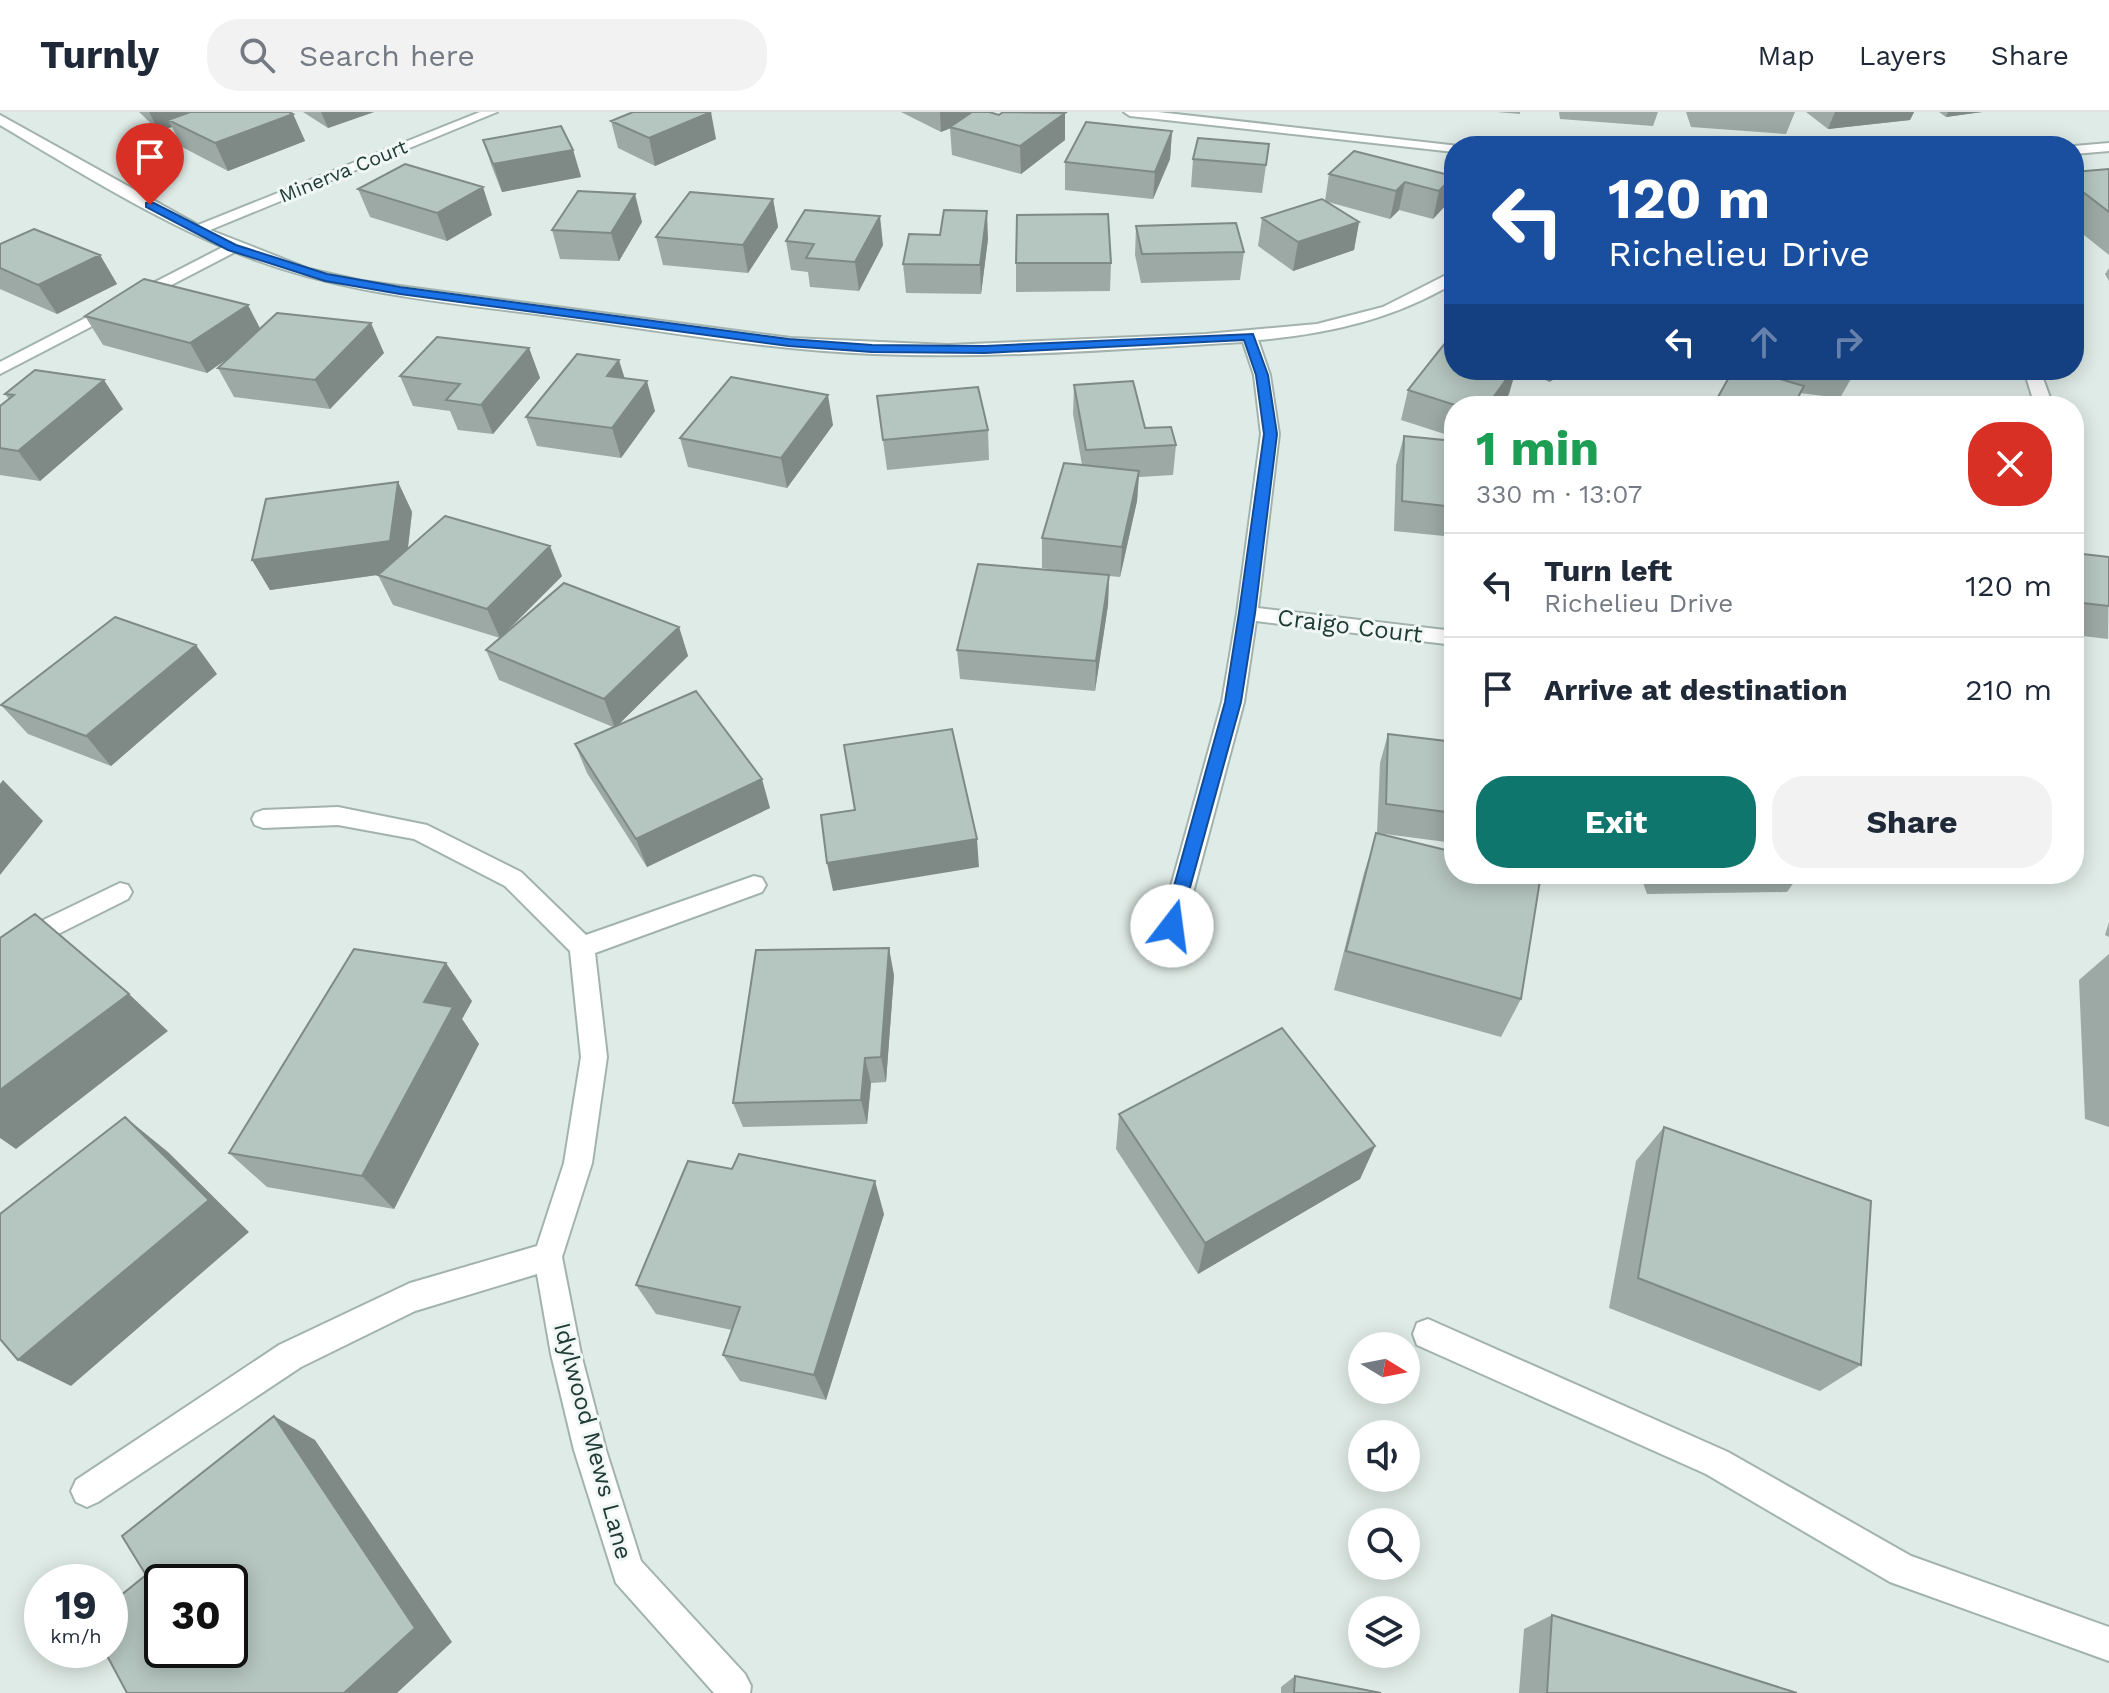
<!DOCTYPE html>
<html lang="en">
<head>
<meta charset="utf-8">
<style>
  body { margin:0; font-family:"Work Sans",sans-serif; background:#f2f2f3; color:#1f2937; height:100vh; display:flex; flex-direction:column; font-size:30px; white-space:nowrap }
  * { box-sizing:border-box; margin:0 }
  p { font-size:26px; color:#747a83 }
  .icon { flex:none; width:44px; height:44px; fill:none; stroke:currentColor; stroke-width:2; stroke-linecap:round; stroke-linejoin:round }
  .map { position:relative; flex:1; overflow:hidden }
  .drawer { position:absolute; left:1444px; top:284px; width:640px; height:488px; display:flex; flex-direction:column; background:#fff; border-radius:32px; box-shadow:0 4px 20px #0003 }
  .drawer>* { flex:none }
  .top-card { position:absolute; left:1444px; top:24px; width:640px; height:244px; border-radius:32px; box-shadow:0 4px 20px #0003; background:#1a4fa0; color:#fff; overflow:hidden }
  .needle { width:52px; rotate:100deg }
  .controls { position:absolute; left:1348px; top:1220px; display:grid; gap:16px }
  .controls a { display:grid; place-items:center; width:72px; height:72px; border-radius:50%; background:#fff; box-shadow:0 4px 20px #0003; font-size:40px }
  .speed { position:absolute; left:24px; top:1452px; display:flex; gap:16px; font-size:40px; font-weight:700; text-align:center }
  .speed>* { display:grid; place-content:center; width:104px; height:104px; border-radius:50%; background:#fff; box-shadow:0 4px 20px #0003; line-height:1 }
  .speed small { font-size:20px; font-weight:400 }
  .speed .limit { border:4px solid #111; border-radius:12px; background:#fff; color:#111 }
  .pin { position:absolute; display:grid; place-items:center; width:68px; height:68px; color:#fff; margin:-82px -34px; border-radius:50% 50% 50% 0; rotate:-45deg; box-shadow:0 0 8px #0007 }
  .pin .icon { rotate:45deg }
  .me { position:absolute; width:88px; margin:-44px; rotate:15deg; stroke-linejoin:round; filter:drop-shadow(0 0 6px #0008) }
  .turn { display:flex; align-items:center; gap:28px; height:168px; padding:0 32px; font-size:36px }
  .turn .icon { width:104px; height:104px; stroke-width:2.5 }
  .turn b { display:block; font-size:56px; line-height:68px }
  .lanes { display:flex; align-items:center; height:76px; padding:0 32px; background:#0003; justify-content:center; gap:40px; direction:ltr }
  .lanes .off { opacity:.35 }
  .round { display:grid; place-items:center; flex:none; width:84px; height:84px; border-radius:32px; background:#f2f2f3 }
  .head { display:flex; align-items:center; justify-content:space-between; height:136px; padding:0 32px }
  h1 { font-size:48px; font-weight:700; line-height:60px; color:#1e9e55 }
  .primary-button { display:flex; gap:16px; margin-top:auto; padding:16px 32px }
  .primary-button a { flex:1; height:92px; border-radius:32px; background:#0f766e; color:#fff; font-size:32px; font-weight:700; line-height:92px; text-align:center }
  .primary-button a+a { background:#f2f2f3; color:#1f2937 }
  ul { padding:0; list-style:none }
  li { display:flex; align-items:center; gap:24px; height:104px; padding:0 32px; border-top:2px solid #e0e1e3 }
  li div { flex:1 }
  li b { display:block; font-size:30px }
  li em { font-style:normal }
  header { display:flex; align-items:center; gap:48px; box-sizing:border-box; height:112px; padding:0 40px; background:#fff; border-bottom:2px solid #e0e1e3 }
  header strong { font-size:38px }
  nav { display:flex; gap:44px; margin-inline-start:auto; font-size:28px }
  .search { width:560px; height:72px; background:#f2f2f3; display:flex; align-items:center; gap:20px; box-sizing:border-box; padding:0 28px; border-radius:32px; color:#747a83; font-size:30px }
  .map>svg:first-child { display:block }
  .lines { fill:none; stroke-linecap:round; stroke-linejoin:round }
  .minor-casing { stroke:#a2b3ad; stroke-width:4 }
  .minor { fill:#fff; fill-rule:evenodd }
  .wall { fill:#9ca9a4 }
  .shaded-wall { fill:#7f8a86 }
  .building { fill:#b5c5bf; stroke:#7f8a86; stroke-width:2; fill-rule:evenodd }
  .route { fill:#1a73e8; stroke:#114b97; stroke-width:2 }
  .labels { text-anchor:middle; stroke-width:6; stroke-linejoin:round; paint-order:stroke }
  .far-street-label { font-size:20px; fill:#203b35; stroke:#f0f7f4 }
  .street-label { font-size:24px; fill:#203b35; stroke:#f0f7f4 }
</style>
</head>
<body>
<header>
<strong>Turnly</strong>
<div class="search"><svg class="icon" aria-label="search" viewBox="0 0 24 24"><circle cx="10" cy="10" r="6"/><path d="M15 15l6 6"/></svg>Search here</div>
<nav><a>Map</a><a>Layers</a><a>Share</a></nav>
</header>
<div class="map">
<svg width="2109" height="1581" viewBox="0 0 2109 1581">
  <rect width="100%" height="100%" fill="#dfebe6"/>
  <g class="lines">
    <g class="minor-casing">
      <path id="minor" d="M480,0H497L210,118L309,157L362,169L791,226L948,233L1206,222L1317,212L1383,195L1454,159V171C1394,207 1328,222 1258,228L1270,263L1279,322L1258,496L1454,519V533L1256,509L1244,590L1184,814L1181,821L1172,824L1163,821L1160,814L1222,590L1237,501L1261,322L1254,263L1243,230C1120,237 997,247 874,242C763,238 653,217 543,203C438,189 335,181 235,140L0,262V250L223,135C146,102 72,56 0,13V3L198,113Z
        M1124,0H1158L1459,34H1454V40L1130,4Z
        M2109,31V39L2074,42V34Z
        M2024,258H2040L2053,294H2035Z
        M338,695L427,713L521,760L586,823L754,764L762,766L766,773L762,780L595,841L607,945L592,1051L562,1145L581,1242L606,1338L641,1449L745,1562L751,1574L750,1581H714L616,1471L574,1338L551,1242L537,1162L415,1199L301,1255L98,1390L87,1395L76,1390L71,1379L76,1368L279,1233L410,1171L537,1134L564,1051L581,945L570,839L505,774L414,727L338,713L263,716L255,713L252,707L255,701L263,698Z
        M120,771L128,773L132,780L128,787L0,851V829Z
        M1428,1207L1728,1340L1911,1444L2109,1515V1549L1890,1470L1706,1362L1417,1233L1413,1222L1417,1211Z"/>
    </g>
    <use href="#minor" class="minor"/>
  </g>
  <path class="wall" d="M139,0H289L293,2L305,29L228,59L182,35L172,15L159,19Z
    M303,0H374L328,16Z
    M901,0H989L999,3L1065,1V28L1021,62L952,43L950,16L941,20Z
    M1497,0H1520V2Z
    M1559,0H1658L1653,14L1560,7Z
    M1686,0H1795L1786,22L1691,15Z
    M1806,0H1914L1910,8L1828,17Z
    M1939,0H1982L1946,5Z
    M611,9L716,27L655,54L618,36Z
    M1172,19L1170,47L1153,87L1065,78V50Z
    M483,28L573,38L581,65L502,80L492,55Z
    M1269,32L1262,81L1191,75L1193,47Z
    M2109,57V143L2074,115V60Z
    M1329,62L1453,64L1447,92L1433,107L1399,98L1390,107L1328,90L1359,110L1354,138L1293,159L1258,134L1262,106L1325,89Z
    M358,77L492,103L447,129L370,105Z
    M773,87L778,115L748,161L663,153L656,125Z
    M642,110L619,149L560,147L552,118Z
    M1136,114L1244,140L1240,168L1141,171L1135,143Z
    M988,127L981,182L906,181L903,152Z
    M786,129L883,133L859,179L810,175L808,160L791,158Z
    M0,132L100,143L117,172L57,202L0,177Z
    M1016,151H1111L1110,179L1016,180Z
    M2109,156V169L2105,162Z
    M85,204L260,217L384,241L330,297L234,285L218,256L229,245L207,261L103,233Z
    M529,236L540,266L493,322L458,318L450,299L413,294L400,264Z
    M1527,258H1571L1549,270Z
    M1769,258H1885L1880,268L1852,265L1840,286L1800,281L1713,294L1771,264Z
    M625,266L655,299L621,346L537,334L526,305Z
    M1074,273L1145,316L1176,333L1173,363L1139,365L1137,389L1120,465L1109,464L1108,493L1095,579L960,567L957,538L1070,460L1042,456V426L1082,353L1073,302Z
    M1408,278L1509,282L1500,294H1454V325L1401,308Z
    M5,282L123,297L40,369L0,363V294L9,287Z
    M877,284L988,318L989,348L887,358Z
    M833,313L787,376L688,355L680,326Z
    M1404,324L1454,329V425L1394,419L1396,353Z
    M398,370L412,400L408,437L562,464L504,522L679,515L688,544L618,613L770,696L647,755L587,661L575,632L613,615L499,568L486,538L500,526L393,493L378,463L270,478L252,448Z
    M2074,441L2109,446L2108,527L2074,523Z
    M217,562L111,654L28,622L1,593Z
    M1388,622L1454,630V731L1377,721L1521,887L1501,925L1334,878L1364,761L1377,721L1380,651Z
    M1640,762H1800L1787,780L1647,782Z
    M2109,810V825L2105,823Z
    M2109,842V1015L2085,1007L2079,868Z
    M894,863L886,970L871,971L867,1012L743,1015L733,991Z
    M472,889L462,907L479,932L394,1097L267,1075L229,1041Z
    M1119,1002L1375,1034L1360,1067L1198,1162L1116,1037Z
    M1664,1015L1861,1253L1820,1279L1609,1196L1636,1049Z
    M884,1102L826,1288L740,1269L723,1243L732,1218L656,1202L636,1173Z
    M1552,1503L1797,1581H1519L1524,1517Z
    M1295,1564L1381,1581H1281V1575Z"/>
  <path class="shaded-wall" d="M149,0H217L168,8L172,15L159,19Z
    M321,0H374L328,16Z
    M711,0L716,27L655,54L649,26Z
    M940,0H984V3L941,20Z
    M1835,0H1914L1910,8L1828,17Z
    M1948,0H1982L1946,5Z
    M1065,1V28L1021,62L1020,34Z
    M293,2L305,29L228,59L215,31Z
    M1172,19L1170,47L1153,87L1155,60Z
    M573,38L581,65L502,80L493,52Z
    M1453,64L1447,92L1433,107L1439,79Z
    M1405,70L1399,98L1390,107L1396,79Z
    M483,75L492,103L447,129L437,101Z
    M635,82L642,110L619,149L611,121Z
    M773,87L778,115L748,161L743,133Z
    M987,99L988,127L981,182L980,153Z
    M880,104L883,133L859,179L855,150Z
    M1359,110L1354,138L1293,159L1298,130Z
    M100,143L117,172L57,202L38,173Z
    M248,193L263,222L207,261L190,231Z
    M371,211L384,241L330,297L315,268Z
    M529,236L540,266L493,322L481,293Z
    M619,248L628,277L607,264Z
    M1513,258H1516L1509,282L1500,294H1487Z
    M1553,258H1571L1549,270Z
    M104,268L123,297L40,369L18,339Z
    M647,269L655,299L621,346L612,316Z
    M828,283L833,313L787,376L781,346Z
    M1139,359L1137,389L1120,465L1122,435Z
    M398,370L412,400L405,459L270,478L252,448Z
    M550,434L562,464L500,526L487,497Z
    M1109,463L1108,493L1095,579L1096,549Z
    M679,515L688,544L615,616L604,587Z
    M196,533L217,562L111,654L86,624Z
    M762,667L770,696L647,755L636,727Z
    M3,668L43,709L0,763V672Z
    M977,727L979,755L833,779L827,751Z
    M889,836L894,863L886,970L881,945Z
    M446,851L472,889L462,907L479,932L394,1097L362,1064L424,890Z
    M129,882L168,919L16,1037L0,1026V978Z
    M865,946L871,971L867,1012L861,988Z
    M125,1005L168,1040L249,1120L71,1274L18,1248Z
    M1375,1034L1360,1067L1198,1162L1205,1131Z
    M875,1069L884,1102L826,1288L814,1263Z
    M274,1304L315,1328L452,1530L397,1581H344Z"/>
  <path class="building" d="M190,0H289L293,2L215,31L168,8Z
    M633,0H711L649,26L611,9Z
    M972,0H989L999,3L1003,0L1065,1L1020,34L950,15Z
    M1086,10L1172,19L1155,60L1065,50Z
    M561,14L573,38L493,52L483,28Z
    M1198,26L1269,32L1266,53L1193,47Z
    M1354,39L1453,64L1439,79L1405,70L1396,79L1329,62Z
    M405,52L483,75L437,101L358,77Z
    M2109,57V100L2074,73V60Z
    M578,79L635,82L611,121L552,118Z
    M690,80L773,87L743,133L656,125Z
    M1322,87L1359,110L1298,130L1262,106Z
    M805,98L880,104L855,150L806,146L814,132L786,129Z
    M944,98L987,99L980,153L903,152L909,122L940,123Z
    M1108,102L1111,151H1016L1017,103Z
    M1236,111L1244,140L1142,142L1136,114Z
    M34,117L100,143L38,173L0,156V132Z
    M144,167L248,193L190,231L85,204Z
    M277,201L371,211L315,268L218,256Z
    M437,225L529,236L481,293L446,288L460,272L400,264Z
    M1446,230L1454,233V258H1513L1487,294H1458L1408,278Z
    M577,242L619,248L607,264L647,269L612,316L526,305Z
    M35,258L104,268L18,339L0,336V294L14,283L5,282Z
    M1733,258H1748L1804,274L1796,289L1813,294H1713Z
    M731,265L828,283L781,346L680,326Z
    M1133,269L1145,316L1171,315L1176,333L1086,338L1074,273Z
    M978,275L988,318L883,328L877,284Z
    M1404,324L1454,329V395L1402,389Z
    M1064,351L1139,359L1122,435L1042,426Z
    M398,370L390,429L252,448L266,387Z
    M445,404L550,434L487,497L378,463Z
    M2074,441L2109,445V494L2074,490Z
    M978,452L1109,463L1096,549L957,538Z
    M564,471L679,515L604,587L486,538Z
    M115,505L196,533L86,624L1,593Z
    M696,579L762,667L636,727L575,632Z
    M952,617L977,727L827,751L821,703L855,698L844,633Z
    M1388,622L1454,630V701L1386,692Z
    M1376,721L1454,740V762H1541L1521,887L1346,839Z
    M35,802L129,882L0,978V826Z
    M889,836L881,945L865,946L861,988L733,991L756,838Z
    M354,837L446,851L424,890L453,895L362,1064L229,1041Z
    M1282,916L1375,1034L1205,1131L1119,1002Z
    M125,1005L209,1088L18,1248L0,1227V1102Z
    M1664,1015L1871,1089L1861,1253L1638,1166Z
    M739,1042L875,1069L814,1263L723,1243L740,1195L636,1173L688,1049L732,1057Z
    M274,1304L415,1516L344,1581H127L104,1538H110V1492L146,1463L122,1424ZM162,1470H230V1538H162Z
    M1552,1503L1797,1581H1547Z
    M1295,1564L1381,1581H1294Z"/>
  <path class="route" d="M146,91H154L236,133L327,162L400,175L789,227L872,233L985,234L1253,222L1268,263L1277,322L1255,501L1241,590L1178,819H1165L1163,814L1225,590L1239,501L1264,322L1256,263L1244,228L985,241L872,240L789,234L400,182L325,169L228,138L146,95Z"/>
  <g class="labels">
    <g class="far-street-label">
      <text transform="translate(343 59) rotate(-22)" y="7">Minerva Court</text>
    </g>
    <g class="street-label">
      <text transform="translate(1350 514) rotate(7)" y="8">Craigo Court</text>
      <text transform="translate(593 1329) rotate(75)" y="8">Idylwood Mews Lane</text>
    </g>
  </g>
</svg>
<div class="controls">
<a><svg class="needle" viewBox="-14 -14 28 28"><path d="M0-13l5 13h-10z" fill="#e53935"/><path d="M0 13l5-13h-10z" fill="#747a83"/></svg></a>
<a><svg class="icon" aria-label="sound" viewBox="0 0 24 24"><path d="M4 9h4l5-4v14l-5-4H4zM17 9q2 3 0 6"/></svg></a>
<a><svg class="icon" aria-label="search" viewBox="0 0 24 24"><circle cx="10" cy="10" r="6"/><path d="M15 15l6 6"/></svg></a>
<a><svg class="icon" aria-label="layers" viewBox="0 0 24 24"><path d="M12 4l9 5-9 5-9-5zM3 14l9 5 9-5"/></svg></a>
</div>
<div class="speed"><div>19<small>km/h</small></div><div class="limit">30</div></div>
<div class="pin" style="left:150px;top:93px;background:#d93025"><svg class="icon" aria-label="arrive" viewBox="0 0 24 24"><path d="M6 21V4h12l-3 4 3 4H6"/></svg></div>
<svg class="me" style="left:1172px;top:814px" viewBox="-20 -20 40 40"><circle r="19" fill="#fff"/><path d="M0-13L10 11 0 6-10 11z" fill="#1a73e8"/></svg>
<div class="top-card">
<div class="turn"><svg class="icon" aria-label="left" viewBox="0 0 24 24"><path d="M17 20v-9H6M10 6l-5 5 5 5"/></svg><div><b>120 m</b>Richelieu Drive</div></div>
<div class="lanes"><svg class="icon" aria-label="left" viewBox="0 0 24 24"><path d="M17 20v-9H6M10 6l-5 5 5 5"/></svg><svg class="icon off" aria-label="ahead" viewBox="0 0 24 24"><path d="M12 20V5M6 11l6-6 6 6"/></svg><svg class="icon off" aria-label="right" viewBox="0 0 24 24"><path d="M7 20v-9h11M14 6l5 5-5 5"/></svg></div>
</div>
<section class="drawer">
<div class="head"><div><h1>1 min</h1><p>330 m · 13:07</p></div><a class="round" style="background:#d93025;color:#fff"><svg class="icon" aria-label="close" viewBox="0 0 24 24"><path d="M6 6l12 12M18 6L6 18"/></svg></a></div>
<ul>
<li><svg class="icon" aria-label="left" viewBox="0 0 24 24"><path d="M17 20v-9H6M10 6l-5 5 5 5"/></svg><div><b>Turn left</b><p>Richelieu Drive</p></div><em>120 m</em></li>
<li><svg class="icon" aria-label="arrive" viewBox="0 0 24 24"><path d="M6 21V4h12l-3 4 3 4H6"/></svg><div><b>Arrive at destination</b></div><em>210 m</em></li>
</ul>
<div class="primary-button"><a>Exit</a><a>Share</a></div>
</section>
</div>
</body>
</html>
